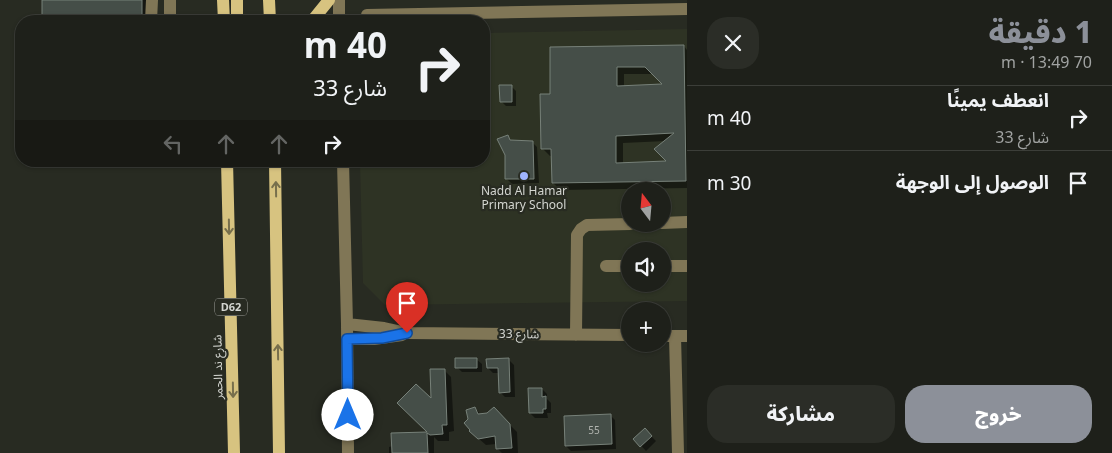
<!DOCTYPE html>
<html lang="ar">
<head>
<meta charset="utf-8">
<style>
  body { margin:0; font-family:"Noto Sans","Noto Sans Arabic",sans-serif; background:#2b2d27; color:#f1f3f6; direction:rtl; height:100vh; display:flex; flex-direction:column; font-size:19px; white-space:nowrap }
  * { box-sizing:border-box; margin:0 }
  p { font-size:16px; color:#a1a3a2 }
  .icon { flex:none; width:28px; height:28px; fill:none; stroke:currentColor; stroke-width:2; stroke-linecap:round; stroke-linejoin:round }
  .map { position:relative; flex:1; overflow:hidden; direction:ltr }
  .details { display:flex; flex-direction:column; background:#1e201a; width:425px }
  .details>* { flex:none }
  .top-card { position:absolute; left:15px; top:15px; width:475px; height:152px; border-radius:20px; box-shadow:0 1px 4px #0004,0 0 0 1px #3c3e39; direction:rtl; background:#1e201a; color:#f1f3f6; overflow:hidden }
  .needle { width:32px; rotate:344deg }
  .tools { position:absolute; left:621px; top:182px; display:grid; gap:10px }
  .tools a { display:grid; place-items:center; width:50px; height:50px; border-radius:50%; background:#1e201a; box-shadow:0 1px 4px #0004,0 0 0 1px #3c3e39; font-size:25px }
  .pin { position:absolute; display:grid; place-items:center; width:42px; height:42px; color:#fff; margin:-51px -21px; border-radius:50% 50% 50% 0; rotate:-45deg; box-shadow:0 0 5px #0007 }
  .pin .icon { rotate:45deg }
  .me { position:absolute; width:55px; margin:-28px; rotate:0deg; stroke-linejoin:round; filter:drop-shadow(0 0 4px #0008) }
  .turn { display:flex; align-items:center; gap:18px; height:105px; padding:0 20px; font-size:22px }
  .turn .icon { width:65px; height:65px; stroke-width:2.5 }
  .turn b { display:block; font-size:35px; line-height:42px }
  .lanes { display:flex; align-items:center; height:48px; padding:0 20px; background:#0003; justify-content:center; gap:25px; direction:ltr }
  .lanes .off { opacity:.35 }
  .round { display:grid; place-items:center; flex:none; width:52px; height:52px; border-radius:20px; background:#2b2d27 }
  .head { display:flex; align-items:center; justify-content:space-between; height:85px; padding:0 20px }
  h1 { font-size:30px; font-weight:800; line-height:38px; color:#8c9099 }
  .button { display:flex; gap:10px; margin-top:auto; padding:10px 20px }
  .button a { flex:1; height:58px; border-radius:20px; background:#8c9099; color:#fff; font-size:20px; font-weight:800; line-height:58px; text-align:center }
  .button a+a { background:#2b2d27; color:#f1f3f6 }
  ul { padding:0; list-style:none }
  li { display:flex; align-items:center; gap:15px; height:65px; padding:0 20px; border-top:1px solid #3c3e39 }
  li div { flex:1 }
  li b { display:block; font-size:19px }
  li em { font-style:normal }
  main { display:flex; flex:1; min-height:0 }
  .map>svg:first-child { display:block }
  .built { fill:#2e3324; fill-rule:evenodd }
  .shadow { fill:#0007; fill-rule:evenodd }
  .building { fill:#454e48; stroke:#778179; fill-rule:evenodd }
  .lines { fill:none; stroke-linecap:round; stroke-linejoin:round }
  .minor { stroke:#807656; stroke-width:12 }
  .major { stroke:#d7c380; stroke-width:12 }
  .oneway { stroke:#776f4c }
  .route-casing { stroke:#114b97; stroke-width:12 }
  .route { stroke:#1a73e8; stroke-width:9 }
  .poi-dot { fill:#9fb3fd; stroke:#282b22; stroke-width:2 }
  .labels { text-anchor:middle; stroke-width:4.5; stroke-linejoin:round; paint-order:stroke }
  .number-label { font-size:10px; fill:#b0b3ae }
  .shield { fill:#282b22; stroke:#a0a29c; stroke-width:1 }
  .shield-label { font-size:11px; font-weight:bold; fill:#d3d5d0 }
  .poi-label { font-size:12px; fill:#d3d5d0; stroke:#282b22 }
  .street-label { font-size:12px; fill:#d3d5d0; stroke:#282b22 }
</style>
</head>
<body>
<main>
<section class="details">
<div class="head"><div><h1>1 دقيقة</h1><p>70 m · 13:49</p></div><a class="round"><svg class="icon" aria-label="close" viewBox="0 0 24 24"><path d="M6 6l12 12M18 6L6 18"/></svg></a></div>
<ul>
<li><svg class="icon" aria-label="right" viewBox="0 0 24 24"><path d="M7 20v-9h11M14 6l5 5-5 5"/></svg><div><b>انعطف يمينًا</b><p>شارع 33</p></div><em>40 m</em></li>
<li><svg class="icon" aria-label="arrive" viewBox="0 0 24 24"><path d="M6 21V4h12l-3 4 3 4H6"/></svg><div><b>الوصول إلى الوجهة</b></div><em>30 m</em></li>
</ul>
<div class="button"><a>خروج</a><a>مشاركة</a></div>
</section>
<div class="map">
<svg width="687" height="453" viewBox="0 0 687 453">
  <rect width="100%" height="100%" fill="#282b22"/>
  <path class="built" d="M687,29V301L385,305L363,283L360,161H484V33ZM630,191H662V224H630ZM630,251H662V284H630Z"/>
  <path class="shadow" d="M43,0H149L152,21H43Z
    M684,46L687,50V188L561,190L553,183L552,156H550L542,148L552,95L551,48ZM624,74H654L665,86L624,87ZM666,141L669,163L623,164V143Z
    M511,86L516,91V106H506L501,101Z
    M507,137L512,141L532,142L537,147L539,183L512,184L507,179Z
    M476,359L482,364V372H462L457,367Z
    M508,359L514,365L515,397H505L500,392L499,373H493L488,368Z
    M444,370L451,377L454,431L449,432V441H438L434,437V453H389V447L393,446V435L430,433L432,401Z
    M542,389L547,394V399L551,403V413H547L548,418H535L530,413Z
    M475,408L481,415L488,414L494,409L517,432L518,453H502L497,448L496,444L486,445L478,438Z
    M610,415L615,420L616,449L571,451L566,446Z
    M645,430L656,441L646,451L635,439Z"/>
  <path class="building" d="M42,0H142V21H42Z
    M684,45L686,181L552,183L551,149H541L540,94H550V47ZM617,67H645L662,84L617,86ZM674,133L654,149L666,161L616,163V136Z
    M499,85H512V102H500Z
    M508,135L510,140L533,141L534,179H505V155L497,139Z
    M455,358H477V368H455Z
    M509,358L510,392L499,393L498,368H487L486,359Z
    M430,369H445L447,425H442L443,434L430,435L427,433L428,453H392L391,433L427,432L397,403L416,384L431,398Z
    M528,388H542V397L546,396V409H543V413H529Z
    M475,407L478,414L487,413L494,407L510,424L512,448L496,449L495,436L478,439L469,431L470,430L464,423L468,419L466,410Z
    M611,414L612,444L565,446L564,416Z
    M645,428L652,436L640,447L633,439Z"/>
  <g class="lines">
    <path class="minor" d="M339,0V21
      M367,15L687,9
      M151,21L152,0
      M170,21V0
      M343,161L347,324L348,453
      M662,223L687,222
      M606,266H630
      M662,266H687
      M347,324L384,328L407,333L630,335
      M576,335L577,235L581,229L587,225L630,224
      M662,336H687
      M675,336L678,453
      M347,339H374L402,335"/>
    <path class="major" d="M223,0L224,21
      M237,0V21
      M269,0L270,21
      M312,21L329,0
      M227,161L234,453
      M275,161L279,453"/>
  </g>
  <defs><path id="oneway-shaft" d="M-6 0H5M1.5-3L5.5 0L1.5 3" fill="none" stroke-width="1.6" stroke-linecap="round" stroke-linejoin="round" transform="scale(1.25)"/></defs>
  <g class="oneway">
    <use href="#oneway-shaft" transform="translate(276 189) rotate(-91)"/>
    <use href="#oneway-shaft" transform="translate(229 227) rotate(89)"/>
    <use href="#oneway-shaft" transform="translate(278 352) rotate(-91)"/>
    <use href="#oneway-shaft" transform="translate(233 390) rotate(89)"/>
  </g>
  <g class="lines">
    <g class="route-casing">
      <path id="route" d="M348,415L347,339L382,338L407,333"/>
    </g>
    <use href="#route" class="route"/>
  </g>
  <circle class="poi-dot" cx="524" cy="176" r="5"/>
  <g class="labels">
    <g class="number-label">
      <text x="594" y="434">55</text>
    </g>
    <rect class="shield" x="215" y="298.5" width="32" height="17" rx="4"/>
    <g class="shield-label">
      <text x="231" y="311">D62</text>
    </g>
    <g class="poi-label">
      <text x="524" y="195">Nadd Al Hamar<tspan x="524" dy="14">Primary School</tspan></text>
    </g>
    <g class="street-label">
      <text transform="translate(519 334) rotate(1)" y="4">شارع 33</text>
      <text transform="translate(218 367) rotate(-91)" y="4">شارع ند الحمر</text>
    </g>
  </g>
</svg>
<div class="tools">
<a><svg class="needle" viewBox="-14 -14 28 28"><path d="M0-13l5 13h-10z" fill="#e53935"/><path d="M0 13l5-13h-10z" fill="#a1a3a2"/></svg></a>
<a><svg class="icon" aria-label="sound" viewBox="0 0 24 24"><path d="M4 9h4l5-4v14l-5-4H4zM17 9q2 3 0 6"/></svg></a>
<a>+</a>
</div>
<div class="pin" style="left:407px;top:333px;background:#d93025"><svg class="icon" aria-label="arrive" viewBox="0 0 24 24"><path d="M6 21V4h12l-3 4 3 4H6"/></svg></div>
<svg class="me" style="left:348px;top:415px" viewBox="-20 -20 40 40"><circle r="19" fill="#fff"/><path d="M0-13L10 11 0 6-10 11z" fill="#1a73e8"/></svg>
<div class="top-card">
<div class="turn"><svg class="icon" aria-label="right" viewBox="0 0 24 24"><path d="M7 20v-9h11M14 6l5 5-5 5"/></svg><div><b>40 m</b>شارع 33</div></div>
<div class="lanes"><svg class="icon off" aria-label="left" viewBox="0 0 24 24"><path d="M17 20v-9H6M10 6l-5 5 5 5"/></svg><svg class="icon off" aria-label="ahead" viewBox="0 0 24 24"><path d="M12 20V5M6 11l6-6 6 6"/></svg><svg class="icon off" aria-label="ahead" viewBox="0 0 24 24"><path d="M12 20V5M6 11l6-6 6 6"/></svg><svg class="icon" aria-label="right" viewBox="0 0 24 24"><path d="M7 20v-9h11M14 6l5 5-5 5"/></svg></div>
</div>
</div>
</main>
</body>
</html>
